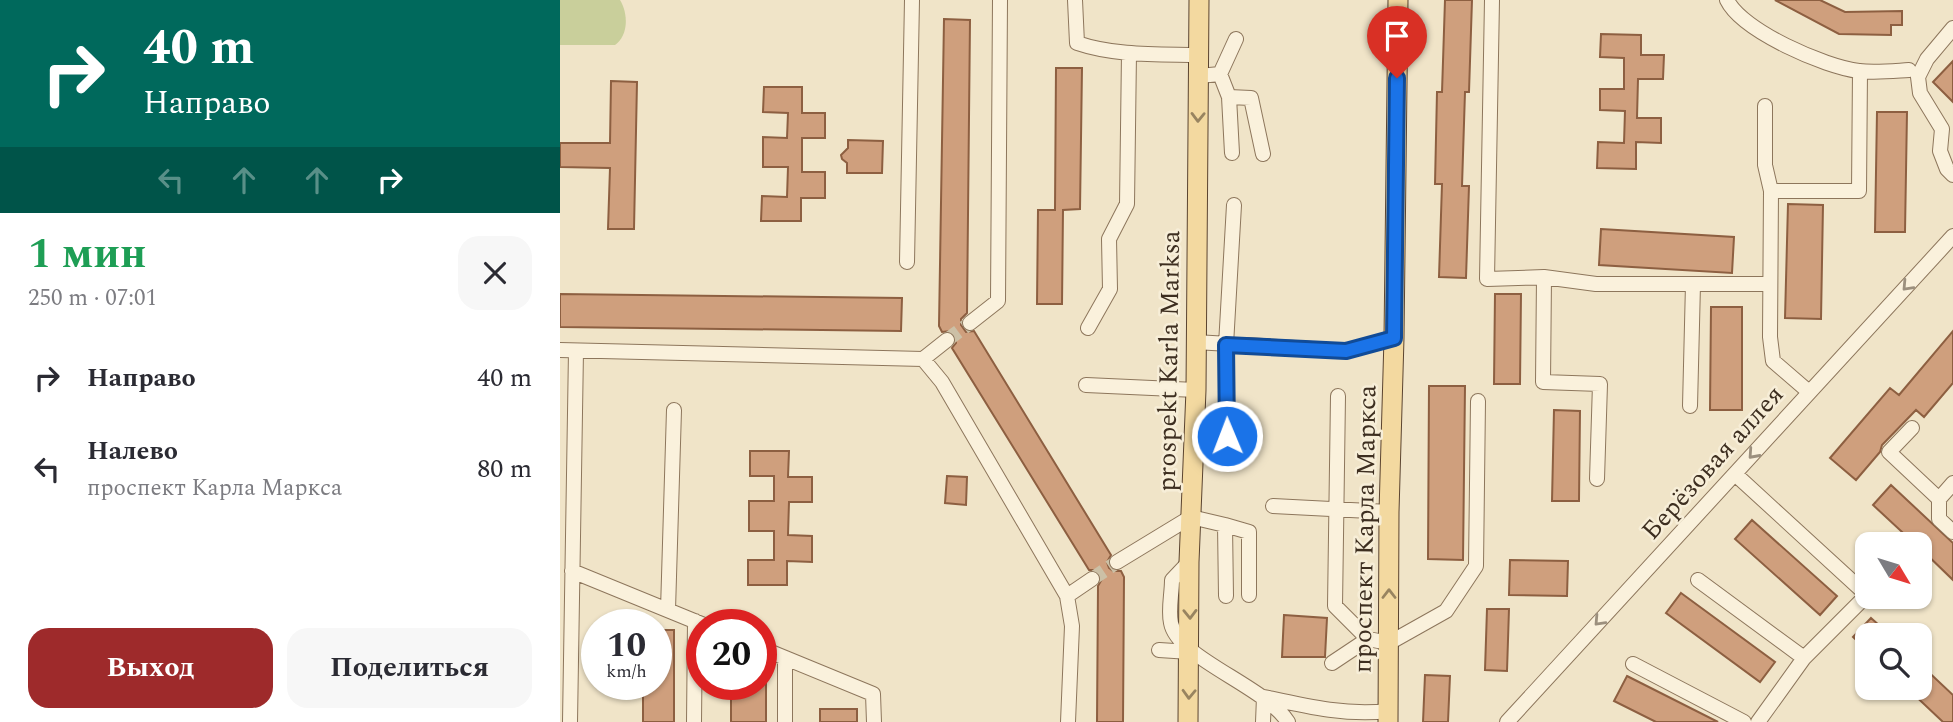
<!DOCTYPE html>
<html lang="ru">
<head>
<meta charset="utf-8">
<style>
  body { margin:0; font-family:Spectral,serif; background:#f7f7f7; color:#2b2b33; height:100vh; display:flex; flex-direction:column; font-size:26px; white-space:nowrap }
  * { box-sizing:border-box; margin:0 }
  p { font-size:23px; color:#7c7c81 }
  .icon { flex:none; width:38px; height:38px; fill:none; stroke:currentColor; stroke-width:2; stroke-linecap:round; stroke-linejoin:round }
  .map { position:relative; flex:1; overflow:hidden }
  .details { display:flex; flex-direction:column; background:#fff; width:560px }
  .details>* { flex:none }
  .top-card { background:#00695c; color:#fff; overflow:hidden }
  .needle { width:46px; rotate:128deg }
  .tools { position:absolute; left:1295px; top:532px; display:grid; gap:14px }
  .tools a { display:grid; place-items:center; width:77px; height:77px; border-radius:14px; background:#fff; box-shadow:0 2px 5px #0004; font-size:35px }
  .speed { position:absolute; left:21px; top:609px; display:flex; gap:14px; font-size:35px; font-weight:700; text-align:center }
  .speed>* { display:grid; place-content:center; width:91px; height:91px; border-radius:50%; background:#fff; box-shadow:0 2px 5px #0004; line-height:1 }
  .speed small { font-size:18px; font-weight:400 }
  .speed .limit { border:10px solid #d22; background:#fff; color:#111 }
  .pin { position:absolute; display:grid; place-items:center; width:60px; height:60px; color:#fff; margin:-72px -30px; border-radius:50% 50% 50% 0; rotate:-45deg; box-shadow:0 0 7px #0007 }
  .pin .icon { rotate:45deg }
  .me { position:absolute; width:77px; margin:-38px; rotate:359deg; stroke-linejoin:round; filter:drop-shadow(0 0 5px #0008) }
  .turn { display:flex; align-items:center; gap:24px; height:147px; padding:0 28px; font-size:32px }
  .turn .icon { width:91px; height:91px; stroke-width:2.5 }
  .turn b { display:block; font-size:49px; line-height:60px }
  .lanes { display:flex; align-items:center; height:66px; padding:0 28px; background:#0003; justify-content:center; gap:35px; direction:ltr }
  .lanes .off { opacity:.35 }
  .round { display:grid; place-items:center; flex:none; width:74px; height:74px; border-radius:21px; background:#f7f7f7 }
  .headline { display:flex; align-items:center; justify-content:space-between; height:119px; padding:0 28px }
  h1 { font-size:42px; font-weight:700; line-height:52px; color:#1e9e55 }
  .cta { display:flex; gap:14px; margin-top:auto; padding:14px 28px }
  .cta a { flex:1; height:80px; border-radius:21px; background:#9e2a2b; color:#fff; font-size:28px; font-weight:700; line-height:80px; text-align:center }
  .cta a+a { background:#f7f7f7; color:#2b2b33 }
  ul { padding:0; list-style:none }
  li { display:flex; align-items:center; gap:21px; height:91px; padding:0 28px }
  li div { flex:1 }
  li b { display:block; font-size:26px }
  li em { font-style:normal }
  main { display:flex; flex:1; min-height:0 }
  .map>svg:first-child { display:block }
  .green { fill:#c9cf9b }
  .building { fill:#cf9f7d; stroke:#8d5f41; stroke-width:2 }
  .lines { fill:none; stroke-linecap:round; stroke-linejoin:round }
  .minor-tunnel { stroke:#ccc0a6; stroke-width:14; stroke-dasharray:14 7; stroke-linecap:butt }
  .minor-casing { stroke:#8d765c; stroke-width:16 }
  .major-casing { stroke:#5b4430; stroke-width:21 }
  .minor { stroke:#faf1dc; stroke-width:14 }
  .major { stroke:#f3d9a0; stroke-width:19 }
  .oneway { stroke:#988460 }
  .oneway2 { stroke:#9c907e }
  .route-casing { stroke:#114b97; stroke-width:18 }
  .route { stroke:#1a73e8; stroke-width:12 }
  .labels { text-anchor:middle; stroke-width:5; stroke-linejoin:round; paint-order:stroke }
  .street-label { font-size:26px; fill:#3d2e20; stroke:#f7eed8 }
</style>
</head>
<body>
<main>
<section class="details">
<div class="top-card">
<div class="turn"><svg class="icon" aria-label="right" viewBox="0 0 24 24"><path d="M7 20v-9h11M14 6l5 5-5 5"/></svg><div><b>40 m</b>Направо</div></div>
<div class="lanes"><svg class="icon off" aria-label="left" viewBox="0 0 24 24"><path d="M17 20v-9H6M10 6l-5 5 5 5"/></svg><svg class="icon off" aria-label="ahead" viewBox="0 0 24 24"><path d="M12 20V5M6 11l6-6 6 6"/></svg><svg class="icon off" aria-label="ahead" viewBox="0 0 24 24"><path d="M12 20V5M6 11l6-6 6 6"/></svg><svg class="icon" aria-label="right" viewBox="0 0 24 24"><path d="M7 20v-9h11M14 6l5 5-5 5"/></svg></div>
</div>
<div class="headline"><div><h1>1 мин</h1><p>250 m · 07:01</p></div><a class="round"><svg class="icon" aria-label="close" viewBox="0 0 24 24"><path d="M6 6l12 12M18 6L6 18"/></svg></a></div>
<ul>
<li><svg class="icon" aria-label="right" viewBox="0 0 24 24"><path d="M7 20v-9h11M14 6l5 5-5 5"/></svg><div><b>Направо</b></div><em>40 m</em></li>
<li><svg class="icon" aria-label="left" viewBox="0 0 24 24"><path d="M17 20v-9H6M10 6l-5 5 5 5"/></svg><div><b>Налево</b><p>проспект Карла Маркса</p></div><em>80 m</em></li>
</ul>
<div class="cta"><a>Выход</a><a>Поделиться</a></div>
</section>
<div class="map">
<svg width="1393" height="722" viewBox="0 0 1393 722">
  <rect width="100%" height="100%" fill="#f0e4c8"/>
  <path class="green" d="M0,0H60C68,13 69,35 55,45H0Z"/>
  <path class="building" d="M885,0H912L909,92H905L902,186H909L906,278L879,277L882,184H875L877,92H882Z
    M1215,0H1260L1285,12L1342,11V25H1331V35L1279,34Z
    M384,19L410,20L407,313L401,319V325L406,332L414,331L551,555L547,562L549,568L553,571H561L564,577L563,722H537L538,586L542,579L540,574L536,570H529L392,348L396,343L395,335L390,331L382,332L379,326Z
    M1041,34L1081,35V55H1104L1103,79H1078L1077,118H1101V143L1076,142V169L1037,168L1038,142L1064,143L1065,111L1040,110V89H1064V58L1040,57Z
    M1393,61V102L1373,82Z
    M496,68H522L520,209L503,210L502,304H477L478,210H495Z
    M51,81L77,82L74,229H48L50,168L0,167V143H50Z
    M204,87H242V113H265V138H242V172H265V198H241V221H201L202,196L227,197L228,167H203V137L227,138L228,113L203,112Z
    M1317,112H1347L1345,232H1315Z
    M288,140L323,141L322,173H287V163L282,159L281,155L288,148Z
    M1228,204L1263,205L1261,319L1225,318Z
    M1041,229L1174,237L1172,273L1039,265Z
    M0,294L342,298L341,331L0,327Z
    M935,294H961L960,384H934Z
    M1151,307H1182V410H1150Z
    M1393,331V383L1364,417L1356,410L1322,445L1320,452L1296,480L1270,458L1330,388L1339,395Z
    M869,386H905L903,560L868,559Z
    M994,410L1020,411L1019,501H992Z
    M190,451H229L228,477H252V502H229L228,535L252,536V562L227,561V585H188V560H214V531H189V501H214V476H190Z
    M387,476L407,477L406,505L385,503Z
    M1331,485L1393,543V580L1360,548V544H1355L1313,505Z
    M1192,520L1277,596L1260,615L1175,539Z
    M950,560L1008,561L1007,596L949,595Z
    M1121,593L1215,662L1200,682L1106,613Z
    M927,609H949L947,671L925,670Z
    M724,615L767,618L765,657H722Z
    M1311,618L1330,635H1307V650L1293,637Z
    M96,630H114V722H83V684H96Z
    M1360,664L1393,695V722H1383L1347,688H1360Z
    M865,675L890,676L888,722H863Z
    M1067,676L1158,722H1096L1054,701Z
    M171,684H206V722H171Z
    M260,709H297V722H260Z"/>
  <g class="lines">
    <path class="minor-tunnel" d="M387,340L410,323
      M532,579L557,562"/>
    <g class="minor-casing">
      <path id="minor" d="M515,0L517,43C555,56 598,54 638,55
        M932,0L927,279L984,277L983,382L1040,384L1037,479
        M1167,0C1182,31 1265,67 1299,71C1315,73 1333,71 1349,70
        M1393,28L1367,59L1358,77L1360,93L1382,129L1380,151L1387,169L1393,175
        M660,74L676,39
        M639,76L660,74L669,97L672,153
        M669,97L691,98L703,154
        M1205,106V165L1211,191
        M347,262L352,0
        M984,277L1036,284H1210
        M410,323L438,301L440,0
        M528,328L550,289L549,239L567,204L569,53
        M635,342L786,351L834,338
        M0,350L363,359L382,382L507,596L512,626L508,722
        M363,359L387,340
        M526,385L636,390
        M1249,392L1213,361L1210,337L1211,191H1299L1300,71
        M778,396L775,606L808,639L829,643L886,611L916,566L918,401
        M1130,406L1133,284
        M1352,428L1329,452L1379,499
        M667,436L666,345L674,205
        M1175,474L1307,595
        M1393,483L1379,499V519L1393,532
        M713,506L829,512
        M665,525L689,532V595
        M557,562L631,517L665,525L666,596
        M629,562L612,580C612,594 608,610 611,623C617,658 705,686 728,722
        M12,571L144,625
        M1138,580L1244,658
        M507,596L532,579
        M108,610L114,410
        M201,648L313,694L314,722
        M599,650L630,652
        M772,663L808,639
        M1073,664L1184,722
        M10,722L16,351
        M134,722L135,621
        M225,722V658
        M703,722L704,697C745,706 786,716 828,711
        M947,722L1393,236
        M1198,722L1244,658L1307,595"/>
    </g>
    <g class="major-casing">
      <path id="major" d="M628,722L629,562L636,390L639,0
        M828,722L829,512L834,338L838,0"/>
    </g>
    <use href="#minor" class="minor"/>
    <use href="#major" class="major"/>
  </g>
  <defs><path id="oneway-chevron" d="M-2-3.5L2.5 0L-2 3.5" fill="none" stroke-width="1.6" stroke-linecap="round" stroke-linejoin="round" transform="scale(1.75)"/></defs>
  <g class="oneway">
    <use href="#oneway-chevron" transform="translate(638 117) rotate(91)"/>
    <use href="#oneway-chevron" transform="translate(829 594) rotate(-90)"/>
    <use href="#oneway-chevron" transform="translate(630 614) rotate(89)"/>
    <use href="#oneway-chevron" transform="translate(629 694) rotate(92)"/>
  </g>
  <g class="oneway2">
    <use href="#oneway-chevron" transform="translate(1347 286) rotate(133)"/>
    <use href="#oneway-chevron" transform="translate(1193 454) rotate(132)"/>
    <use href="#oneway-chevron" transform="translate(1039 621) rotate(133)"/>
  </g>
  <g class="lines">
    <g class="route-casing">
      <path id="route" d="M667,436L666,345L786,351L834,338L837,78"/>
    </g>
    <use href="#route" class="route"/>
  </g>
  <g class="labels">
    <g class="street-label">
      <text transform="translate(608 361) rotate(-89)" y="9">prospekt Karla Marksa</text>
      <text transform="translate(1152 462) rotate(-48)" y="9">Берёзовая аллея</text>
      <text transform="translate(804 529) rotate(-89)" y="9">проспект Карла Маркса</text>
    </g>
  </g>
</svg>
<div class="tools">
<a><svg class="needle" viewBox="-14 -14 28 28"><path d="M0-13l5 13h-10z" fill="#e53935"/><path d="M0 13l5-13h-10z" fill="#7c7c81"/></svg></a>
<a><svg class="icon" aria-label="search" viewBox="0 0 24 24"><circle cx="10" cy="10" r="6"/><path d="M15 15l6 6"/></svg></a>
</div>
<div class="speed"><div>10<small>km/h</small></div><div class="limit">20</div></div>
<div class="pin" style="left:837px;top:78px;background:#d93025"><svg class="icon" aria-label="arrive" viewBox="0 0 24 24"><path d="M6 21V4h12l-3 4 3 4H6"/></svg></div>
<svg class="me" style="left:667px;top:436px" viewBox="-20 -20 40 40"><circle r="17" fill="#1a73e8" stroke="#fff" stroke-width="3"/><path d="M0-11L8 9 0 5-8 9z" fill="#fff"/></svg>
</div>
</main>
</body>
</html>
